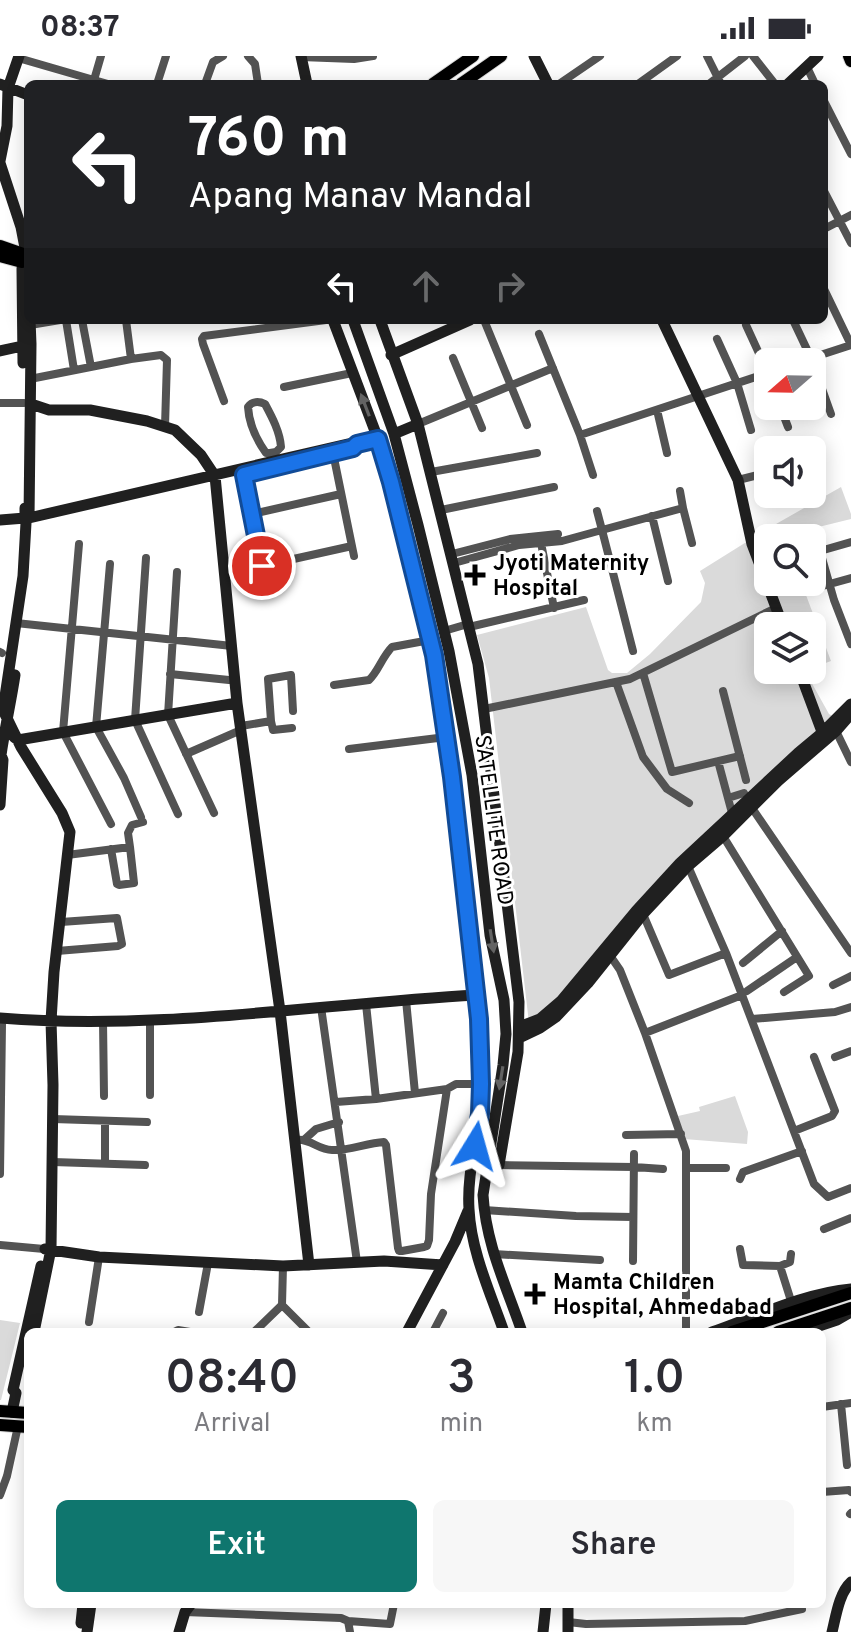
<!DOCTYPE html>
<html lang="en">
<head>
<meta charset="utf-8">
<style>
  body { margin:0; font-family:Overpass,sans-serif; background:#f7f7f7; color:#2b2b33; height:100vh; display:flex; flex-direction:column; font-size:30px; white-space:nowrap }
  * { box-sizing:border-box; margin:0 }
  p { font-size:26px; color:#7c7c81 }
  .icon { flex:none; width:44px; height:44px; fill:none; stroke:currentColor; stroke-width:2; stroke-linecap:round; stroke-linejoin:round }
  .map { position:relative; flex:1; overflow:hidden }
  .details { position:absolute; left:24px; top:1272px; width:802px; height:280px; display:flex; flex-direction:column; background:#fff; border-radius:12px; box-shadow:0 4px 20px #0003 }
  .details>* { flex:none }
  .hud { position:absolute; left:24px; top:24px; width:804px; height:244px; border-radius:12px; box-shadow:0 4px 20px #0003; background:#202124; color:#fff; overflow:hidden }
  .needle { width:52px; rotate:250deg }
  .controls { position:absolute; left:754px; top:292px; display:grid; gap:16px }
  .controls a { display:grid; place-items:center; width:72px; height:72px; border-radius:12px; background:#fff; box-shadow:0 4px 20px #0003; font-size:40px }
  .pin { position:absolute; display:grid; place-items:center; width:68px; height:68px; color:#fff; margin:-34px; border:4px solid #fff; border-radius:50%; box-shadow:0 2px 8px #0007 }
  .me { position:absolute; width:88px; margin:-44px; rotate:8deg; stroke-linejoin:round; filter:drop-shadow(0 0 6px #0008) }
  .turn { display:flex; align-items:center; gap:28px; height:168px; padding:0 32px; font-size:36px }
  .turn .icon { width:104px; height:104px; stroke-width:2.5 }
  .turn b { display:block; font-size:56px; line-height:68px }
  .lanes { display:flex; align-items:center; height:76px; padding:0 32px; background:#0003; justify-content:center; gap:40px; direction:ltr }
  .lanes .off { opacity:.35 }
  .eta { display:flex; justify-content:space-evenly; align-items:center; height:136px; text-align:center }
  .eta b { font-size:48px; font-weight:600; line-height:56px }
  .cta { display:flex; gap:16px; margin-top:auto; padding:16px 32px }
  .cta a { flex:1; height:92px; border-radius:12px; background:#0f766e; color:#fff; font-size:32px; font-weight:600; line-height:92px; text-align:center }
  .cta a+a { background:#f7f7f7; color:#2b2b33 }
  .status { display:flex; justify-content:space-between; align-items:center; height:56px; padding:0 40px; background:#fff; direction:ltr }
  .status svg { height:22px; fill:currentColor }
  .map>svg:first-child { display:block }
  .green { fill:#dadada }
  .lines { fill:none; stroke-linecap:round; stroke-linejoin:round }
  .primary-casing { stroke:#dbdbdb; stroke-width:14 }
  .street { stroke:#535353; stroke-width:8 }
  .secondary { stroke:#202020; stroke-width:11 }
  .primary { stroke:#000; stroke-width:12 }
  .oneway { fill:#636363 }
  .route-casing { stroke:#114b97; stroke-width:20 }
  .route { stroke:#1a73e8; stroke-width:14 }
  .poi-dot { fill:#000; stroke:#fff; stroke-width:3 }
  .labels { text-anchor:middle; stroke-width:6; stroke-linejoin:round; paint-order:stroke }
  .poi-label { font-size:22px; font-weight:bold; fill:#000; stroke:#fff; text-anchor:start }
  .street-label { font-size:22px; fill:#000; stroke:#fff }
</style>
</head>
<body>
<div class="status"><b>08:37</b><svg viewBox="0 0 49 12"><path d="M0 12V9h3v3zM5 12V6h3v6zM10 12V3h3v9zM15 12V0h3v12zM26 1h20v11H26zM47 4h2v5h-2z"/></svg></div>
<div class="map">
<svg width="851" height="1576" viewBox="0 0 851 1576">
  <rect width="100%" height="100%" fill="#fff"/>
  <path class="green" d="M841,431L851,458V463L786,479L785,482H768V526H801L831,605L812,612V570H768V614H806L805,615L829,658L836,662L659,834L564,948L529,967L489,622L477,579L586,551L608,614L612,617H627L650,598L701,546L705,527L700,515L769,472Z
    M735,1040L748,1076L747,1088L684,1083L678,1060L700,1055L699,1051Z
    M0,1264L20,1267L1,1344H0Z"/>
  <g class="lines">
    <g class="primary-casing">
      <path id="primary" d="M849,0L851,5
        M433,28L473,0
        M461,28L501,0
        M0,190L23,198
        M0,200L22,206
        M732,1276L851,1237
        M778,1276L851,1252
        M0,1355L28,1357
        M0,1369L28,1371"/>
    </g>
    <path class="street" d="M101,0L94,24L108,28
      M248,0L255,8L258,28
      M707,0L721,28
      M753,0L775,28
      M301,1L354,3L373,0
      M18,2L94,24
      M807,11L815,28
      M157,28L166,0
      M205,28L213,6L223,0
      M559,28L600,0
      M638,28L677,0
      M709,28L745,0
      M824,45L851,98
      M824,135L851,187
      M824,173L851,159
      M66,264L74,314
      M82,264L91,311
      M484,264L527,369
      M793,264L811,302L831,358
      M30,269L60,264
      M746,269L768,317
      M539,278L580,379L768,317
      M717,283L737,327L751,374
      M453,302L482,372
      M131,303L161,299L167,304L165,370
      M799,306L851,289L824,233
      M30,323L131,303L126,264
      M284,331L352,317
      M224,345L203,288L202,283L204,280L326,264
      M0,347H24
      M780,350L788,371
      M657,354L667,397
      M418,368L553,312
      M580,379L593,419
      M270,397L276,396L281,391C280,376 272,361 265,348C259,345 252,345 248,351C249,368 256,383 266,397H270L272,406
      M333,397L354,500
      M812,405L815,404
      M243,413L266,532
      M431,416L537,397
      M738,424L758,419L768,414
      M680,435L683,452
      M441,454L554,431
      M252,458L341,438
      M652,460L668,525
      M851,486L820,495L834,544L851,588
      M79,488L63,676L111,768
      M542,492L554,552
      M452,498L510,483L558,478
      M146,502L135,664L178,758
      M454,507L519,489L562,485L602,474L597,455
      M110,508L96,671L124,722L141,761
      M262,510L352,490
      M177,516L168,659L214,757
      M808,534L851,522
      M16,567L232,590
      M469,571L584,544
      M444,575L468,568
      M633,595L602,474L683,452L692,487
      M0,596L2,597
      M643,617L672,716L740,700
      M170,618L229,624
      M616,626L643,701L667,733L689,747
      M334,629L369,624C378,616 382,601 392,591L430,584
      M723,635L746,724
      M484,653L630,623L776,552
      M271,665L268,623L291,619L293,655
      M241,670L271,665L273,674L292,672
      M836,675L851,706
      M349,693L446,681
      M186,698L241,674
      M718,705L732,757
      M728,742L744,737
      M752,752L851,897
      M723,780L809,920L784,936
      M130,791L128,777L132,769L143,766
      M67,799L130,791L134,827L119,829L117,828L111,793
      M688,810L726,897L814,1128L828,1141L851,1132
      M643,858L669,919L726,897
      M57,895L118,890L122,888L117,862L61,866
      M609,898L620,914L645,977L742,939
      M743,907L782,875
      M833,929L851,920
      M747,935L797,901
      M406,944L415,1037
      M366,948L376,1043
      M321,951L357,1206
      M752,963L835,956L851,951
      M103,965L104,1040
      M645,977L686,1095V1276
      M835,1001L851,995
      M150,1039V963
      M336,1046L376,1043L447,1033L456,1028H481
      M53,1063L147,1066
      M794,1075L832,1060L835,1055L814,1001
      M626,1079L681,1078
      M305,1083L316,1073L339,1066
      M296,1084C310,1082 318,1094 332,1094C349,1095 366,1087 384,1086L386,1089L398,1192L399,1195H402L424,1191L427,1190L429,1184L431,1138L447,1033
      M53,1106L145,1109
      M105,1107V1065
      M499,1109L634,1111L663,1113
      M686,1112H726
      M0,1118L2,968
      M740,1123L743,1116L802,1095
      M484,1154L576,1160L633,1161
      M824,1173L851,1162
      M0,1189L44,1193
      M740,1193L743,1209L780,1210L792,1248
      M494,1198L600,1204
      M633,1205L634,1098
      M283,1210L282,1249L309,1276
      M780,1210L790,1206L791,1198
      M199,1256L208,1207
      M89,1266L99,1201
      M174,1276L178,1274L190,1276
      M254,1276L282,1249
      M433,1276L443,1257
      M841,1348L847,1409
      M822,1351L851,1347
      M822,1436L849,1434L851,1436
      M0,1439L7,1420L18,1370
      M850,1458L851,1457
      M185,1556L341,1562L348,1565L350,1576
      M348,1565L390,1568L394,1548
      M568,1566L586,1568L745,1565L802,1553"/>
    <path class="secondary" d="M301,0L307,28
      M534,0L548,28
      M0,28L28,39
      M788,28L818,0
      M0,105L7,70L8,32L19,0
      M0,107L21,171L26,197
      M23,207L22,213L23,307
      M30,264L31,288L29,462L352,387L378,383
      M333,264L378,383L391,426L434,599L452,721L479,963C481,996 484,1029 479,1061C475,1092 467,1122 469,1153C471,1195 490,1236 504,1276
      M353,264L394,378L418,469L449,595L472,719L490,879L504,944L506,978L503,1009L483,1139C486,1189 506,1229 522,1276
      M380,264L418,368L394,378
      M662,264L738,424L752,488L783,570
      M0,295L27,289
      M391,299L470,264
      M31,348L49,354H90L147,365L175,374L201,399L215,420L237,647L280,955L309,1209
      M418,368L478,608L519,946L518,996L499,1109L487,1108
      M0,464L25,462V452
      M26,467L23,520L3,654L21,691L62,757L70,776L54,916L51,965L53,1029L51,1193L34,1276
      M799,614L824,681
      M14,681L18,684L237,647
      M0,749L3,704L1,699C5,671 11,646 15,619
      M0,962C158,975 318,948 476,939
      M519,971L540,963L561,945L636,855L680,807L798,697L822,677L851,648
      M519,982L540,972L556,961L588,927L643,858L688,810L723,780L778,725L836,675L851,658
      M45,1193L99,1201L283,1210L384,1205L443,1209
      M407,1276L455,1186L468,1155
      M712,1276C755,1261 805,1237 851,1233
      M801,1276L837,1264L851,1256
      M12,1356L16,1337L13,1334L41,1210
      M81,1567L83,1548
      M87,1576L91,1548
      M179,1576L185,1556L191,1548
      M543,1576L546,1548
      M568,1576V1548
      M832,1576C836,1560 839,1537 851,1526"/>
    <use href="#primary" class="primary"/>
  </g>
  <defs><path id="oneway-solid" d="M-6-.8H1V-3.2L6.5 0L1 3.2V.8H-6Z" transform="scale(2)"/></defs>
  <g class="oneway">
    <use href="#oneway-solid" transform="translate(365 349) rotate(-111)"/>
    <use href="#oneway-solid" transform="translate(492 885) rotate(81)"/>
    <use href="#oneway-solid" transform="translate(501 1022) rotate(99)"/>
  </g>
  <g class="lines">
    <g class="route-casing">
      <path id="route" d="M262,510L244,419L353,392L357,388L378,383L391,426L434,599L452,721L479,963L481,1028L480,1058L475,1090"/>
    </g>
    <use href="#route" class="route"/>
  </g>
  <g class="poi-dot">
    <path d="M471 507h8v8h8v8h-8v8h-8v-8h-8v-8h8z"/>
    <path d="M531 1226h8v8h8v8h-8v8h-8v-8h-8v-8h8z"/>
  </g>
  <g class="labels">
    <g class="poi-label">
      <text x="493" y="514">Jyoti Maternity<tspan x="493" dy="25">Hospital</tspan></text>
      <text x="553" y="1233">Mamta Children<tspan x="553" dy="25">Hospital, Ahmedabad</tspan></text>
    </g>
    <g class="street-label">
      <text transform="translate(495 764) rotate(82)" y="8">SATELLITE ROAD</text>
    </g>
  </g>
</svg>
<div class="controls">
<a><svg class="needle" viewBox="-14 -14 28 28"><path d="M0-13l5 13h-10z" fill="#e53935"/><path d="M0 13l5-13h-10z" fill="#7c7c81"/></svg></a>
<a><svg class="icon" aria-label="sound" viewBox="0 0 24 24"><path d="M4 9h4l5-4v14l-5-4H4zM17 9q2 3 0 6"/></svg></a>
<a><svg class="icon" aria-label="search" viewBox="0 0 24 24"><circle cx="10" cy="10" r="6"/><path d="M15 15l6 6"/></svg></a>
<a><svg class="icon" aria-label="layers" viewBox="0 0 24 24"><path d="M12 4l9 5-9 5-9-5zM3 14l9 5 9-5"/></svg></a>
</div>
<div class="pin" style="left:262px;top:510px;background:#d93025"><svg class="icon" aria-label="arrive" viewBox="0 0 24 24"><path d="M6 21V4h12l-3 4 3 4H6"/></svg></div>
<svg class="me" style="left:475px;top:1090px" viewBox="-20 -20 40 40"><path d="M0-17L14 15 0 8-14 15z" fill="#1a73e8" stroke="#fff" stroke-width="4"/></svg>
<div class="hud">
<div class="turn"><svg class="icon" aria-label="left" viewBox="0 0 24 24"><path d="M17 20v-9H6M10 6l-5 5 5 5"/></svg><div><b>760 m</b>Apang Manav Mandal</div></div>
<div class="lanes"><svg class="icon" aria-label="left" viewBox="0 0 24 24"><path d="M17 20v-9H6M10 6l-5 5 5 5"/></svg><svg class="icon off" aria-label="ahead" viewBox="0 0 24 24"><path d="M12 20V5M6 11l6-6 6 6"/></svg><svg class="icon off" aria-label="right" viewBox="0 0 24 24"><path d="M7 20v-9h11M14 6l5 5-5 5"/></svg></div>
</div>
<section class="details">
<div class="eta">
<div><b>08:40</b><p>Arrival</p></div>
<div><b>3</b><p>min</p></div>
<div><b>1.0</b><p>km</p></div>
</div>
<div class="cta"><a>Exit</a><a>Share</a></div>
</section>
</div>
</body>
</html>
